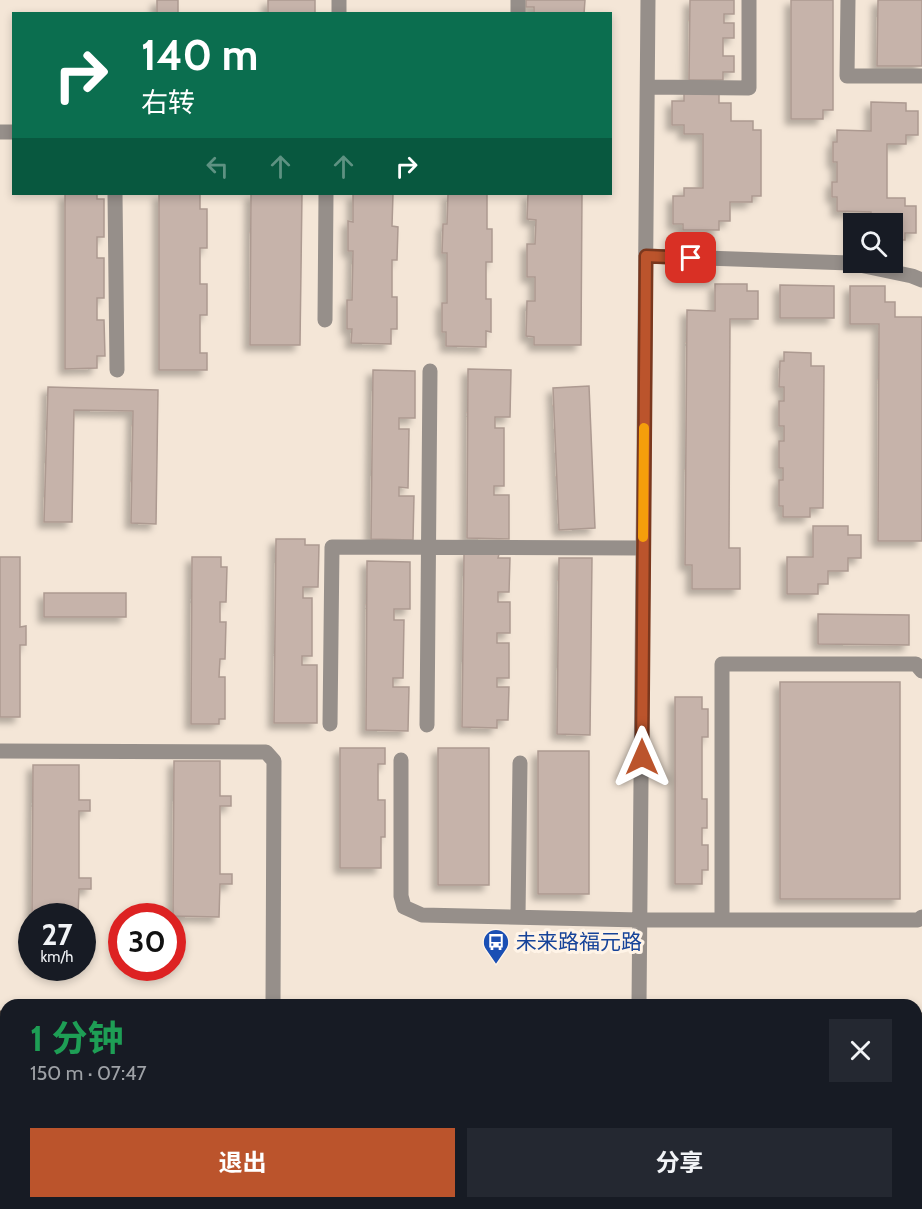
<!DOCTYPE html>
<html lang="zh">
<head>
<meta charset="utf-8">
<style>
  body { margin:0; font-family:Cabin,"Noto Sans SC",sans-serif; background:#242831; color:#f1f3f6; height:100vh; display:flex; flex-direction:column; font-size:22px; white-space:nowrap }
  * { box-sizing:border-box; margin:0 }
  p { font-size:20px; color:#9ea1a6 }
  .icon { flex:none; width:33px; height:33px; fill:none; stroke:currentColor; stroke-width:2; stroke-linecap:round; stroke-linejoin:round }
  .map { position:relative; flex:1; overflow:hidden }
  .side { position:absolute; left:0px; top:999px; width:922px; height:210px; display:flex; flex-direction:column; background:#171b24; border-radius:18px 18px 0 0; box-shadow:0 3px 9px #0003 }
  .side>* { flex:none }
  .top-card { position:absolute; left:12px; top:12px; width:600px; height:183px; border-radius:0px; box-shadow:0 3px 9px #0003; background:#0b6e4f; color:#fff; overflow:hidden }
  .buttons { position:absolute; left:843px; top:213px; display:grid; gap:12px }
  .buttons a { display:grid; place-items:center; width:60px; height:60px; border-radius:0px; background:#171b24; box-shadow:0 3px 9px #0003; font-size:30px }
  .speed { position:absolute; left:18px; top:903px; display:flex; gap:12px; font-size:30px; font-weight:700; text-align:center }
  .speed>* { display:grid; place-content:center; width:78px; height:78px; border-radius:50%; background:#171b24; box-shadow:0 3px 9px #0003; line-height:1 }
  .speed small { font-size:15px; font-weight:400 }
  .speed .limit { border:9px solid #d22; background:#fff; color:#111 }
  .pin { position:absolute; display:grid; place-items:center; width:51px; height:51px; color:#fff; margin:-26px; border-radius:12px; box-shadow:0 3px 9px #0006 }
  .me { position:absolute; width:66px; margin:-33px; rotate:0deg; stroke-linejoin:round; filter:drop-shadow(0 0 4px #0008) }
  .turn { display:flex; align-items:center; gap:21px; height:126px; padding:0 30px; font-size:27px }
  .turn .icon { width:78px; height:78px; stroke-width:2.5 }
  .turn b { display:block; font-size:42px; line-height:51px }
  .lanes { display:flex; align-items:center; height:57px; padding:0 30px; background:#0003; justify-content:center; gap:30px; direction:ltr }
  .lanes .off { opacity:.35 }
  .round { display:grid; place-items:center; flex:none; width:63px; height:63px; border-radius:0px; background:#242831 }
  .overview { display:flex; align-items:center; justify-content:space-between; height:102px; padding:0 30px }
  h1 { font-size:36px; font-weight:700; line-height:45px; color:#1e9e55 }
  .cta { display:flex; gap:12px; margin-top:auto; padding:12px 30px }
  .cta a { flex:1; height:69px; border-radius:0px; background:#bb542c; color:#fff; font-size:24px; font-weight:700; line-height:69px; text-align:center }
  .cta a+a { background:#242831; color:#f1f3f6 }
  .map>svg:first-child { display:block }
  .building { fill:#c6b3aa; stroke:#ad9a91; stroke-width:1.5; filter:url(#shadow) }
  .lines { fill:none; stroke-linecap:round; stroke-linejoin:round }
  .minor { stroke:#968f8a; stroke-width:15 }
  .major { stroke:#53473f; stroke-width:15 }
  .route-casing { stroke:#7a371d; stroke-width:15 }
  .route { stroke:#bb542c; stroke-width:10 }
  .slow { stroke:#f59e0b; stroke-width:10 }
  .labels { text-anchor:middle; stroke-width:6; stroke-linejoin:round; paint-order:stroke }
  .transit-label { font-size:21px; fill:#164399; stroke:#fff4e7; text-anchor:start }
</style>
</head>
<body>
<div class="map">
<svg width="922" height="1209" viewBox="0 0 922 1209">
  <defs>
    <filter id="shadow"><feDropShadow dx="-5.5" dy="5.5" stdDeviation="3" flood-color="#0004"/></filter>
  </defs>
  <rect width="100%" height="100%" fill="#f4e6d7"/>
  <path class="building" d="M157,0H178V14H157Z
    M268,0H315V14H268Z
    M526,0H585L584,14H534V7H526Z
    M690,0H734V14H724V23H734V38H723V56H734V72H723V80H689Z
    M791,0H833V110H823V119H791Z
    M878,0H922V66H877Z
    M684,93H719V103H731V121H753V130H761V196H752V202H730V221H719V230H683V224H673V196H684V188H703V134H684V125H672V101H684Z
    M871,102L906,103V111H918V135H906V144H887V198H905V206H916V233H905V240H892V224H871V212L837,211V197H832V182H837V162H833V142H837V130L871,131Z
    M65,194H97V199H104V237H97V258H104V298H97V320H104L105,356H97V368L65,369Z
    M159,194H200V209H207V248H200V284H207V315H200V353H207V370H159Z
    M251,194H302L300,345H250Z
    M353,194H393L392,226L398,227L397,260H392V297H397V329H391V344L351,343L352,329H347V300H352L353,251H348V221L353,222Z
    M448,194H487V229H492V262H486V299H491V332L486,331V347L446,346V332H442V303H447V253H442L443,224H447Z
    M528,194H582L581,345H534V337L526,336L527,301H535V277H527V244H535L536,220L527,219Z
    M715,284H747V291H758V319H730L729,548H740V589H692V565H685L687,310L715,311Z
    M780,285L834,286V318H780Z
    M850,286H885V302H895V317H922V541H878L879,324H850Z
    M784,352L811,353V366H824L823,508H810V517H783V506H779V480H783V468H779V441H784V426H779V401H784V387H779L780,361H784Z
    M468,369L511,370L510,417H495V428H504V486H494V495H509V539L467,538Z
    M373,370L415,371V418H399V429H409L408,488L399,487V496H414L413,540L371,539Z
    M589,386L595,528L559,530L553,388Z
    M48,387L158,390L156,524L131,523L133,411L74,410L72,522H44Z
    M813,526H848V535H861V558H848V571H828V584H818V594H787V557H813Z
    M276,539H305V545H319L318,587H303V598H312V656H302V665H317V723H274Z
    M464,554H499L498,558H510L509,592H498V602H510V633H497V643H509V678H497V687H509L508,720H497V728L462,727Z
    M0,557H20V627L26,626V645H20V717H0Z
    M192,557H221V567H227L226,602H220V622H226L225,659H220L219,677H225V719H219V724H191Z
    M559,558H592L590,735L557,734Z
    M367,561L410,562V609H394V620H404L403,678H393V687H409L408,731L366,730Z
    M44,593H126V617H44Z
    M818,614L909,615V645L818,644Z
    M780,682H900V899H780Z
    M675,697H702V709H708V737H702V799H707V828H702V845H708V870H702V884H675Z
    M340,748H385V764H378V800H385V837H381V868H340Z
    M438,748H489V885H438Z
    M538,751H589V894H538Z
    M174,761H220V796H231V806H220V874H232V884H220L219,917L173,916Z
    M33,765H79V800H90V811H79V878H91V889H79L78,916H32Z
    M916,1177H922V1209H813V1203H916Z
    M728,1203H813V1209H728Z
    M884,1203H909V1209H884Z"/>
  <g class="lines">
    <path class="minor" d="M848,0L847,76H922
      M339,14V0
      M518,14V0
      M648,87L749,88V0
      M0,132H14
      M115,194L117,370
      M646,256L850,263L912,276L922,280
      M325,320L326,194
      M922,671L916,664H722V920H918L922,917
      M330,724L332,547L643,548
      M427,725L430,371
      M0,751L266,752L274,761L273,1005
      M401,760V896L404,907L422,915L640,920H722
      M518,917L520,763
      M639,1005L648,0"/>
    <path class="major" d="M0,1018H6
      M916,1020H922
      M0,1065H6
      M916,1067H922
      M632,1203V1209
      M661,1203V1209"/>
  </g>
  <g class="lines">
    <g class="route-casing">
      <path id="route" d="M642,757L646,256L691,258"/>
    </g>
    <use href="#route" class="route"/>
    <path class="slow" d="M643,537L644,428"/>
  </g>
  <defs>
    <g id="bus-pin" transform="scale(1.35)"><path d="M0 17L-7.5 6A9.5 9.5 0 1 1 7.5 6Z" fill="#1a4fb4" stroke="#fff4e7"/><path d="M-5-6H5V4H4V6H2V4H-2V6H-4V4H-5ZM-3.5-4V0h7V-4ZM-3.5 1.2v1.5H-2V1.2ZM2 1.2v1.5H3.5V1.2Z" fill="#fff"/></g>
  </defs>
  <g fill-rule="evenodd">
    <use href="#bus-pin" x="496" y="942"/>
  </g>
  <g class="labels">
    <g class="transit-label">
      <text x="516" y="949">未来路福元路</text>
    </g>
  </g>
</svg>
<div class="buttons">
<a><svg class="icon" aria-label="search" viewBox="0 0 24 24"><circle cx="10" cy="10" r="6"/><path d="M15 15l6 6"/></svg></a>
</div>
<div class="speed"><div>27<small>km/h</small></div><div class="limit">30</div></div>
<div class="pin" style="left:691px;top:258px;background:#d93025"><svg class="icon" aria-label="arrive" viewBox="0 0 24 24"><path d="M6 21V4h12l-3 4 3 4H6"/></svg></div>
<svg class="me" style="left:642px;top:757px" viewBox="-20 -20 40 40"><path d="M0-17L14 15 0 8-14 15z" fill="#bb542c" stroke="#fff" stroke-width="4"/></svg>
<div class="top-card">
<div class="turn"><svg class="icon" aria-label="right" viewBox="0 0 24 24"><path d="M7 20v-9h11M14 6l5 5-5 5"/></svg><div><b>140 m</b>右转</div></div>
<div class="lanes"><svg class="icon off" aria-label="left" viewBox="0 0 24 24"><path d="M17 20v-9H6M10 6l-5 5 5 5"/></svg><svg class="icon off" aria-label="ahead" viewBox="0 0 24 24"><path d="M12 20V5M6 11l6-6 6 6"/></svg><svg class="icon off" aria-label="ahead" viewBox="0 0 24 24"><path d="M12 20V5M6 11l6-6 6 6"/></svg><svg class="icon" aria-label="right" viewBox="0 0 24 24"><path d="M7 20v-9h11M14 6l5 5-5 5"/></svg></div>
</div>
<section class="side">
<div class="overview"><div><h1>1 分钟</h1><p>150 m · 07:47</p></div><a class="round"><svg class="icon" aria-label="close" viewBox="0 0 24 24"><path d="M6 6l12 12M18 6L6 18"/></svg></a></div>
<div class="cta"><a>退出</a><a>分享</a></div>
</section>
</div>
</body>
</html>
